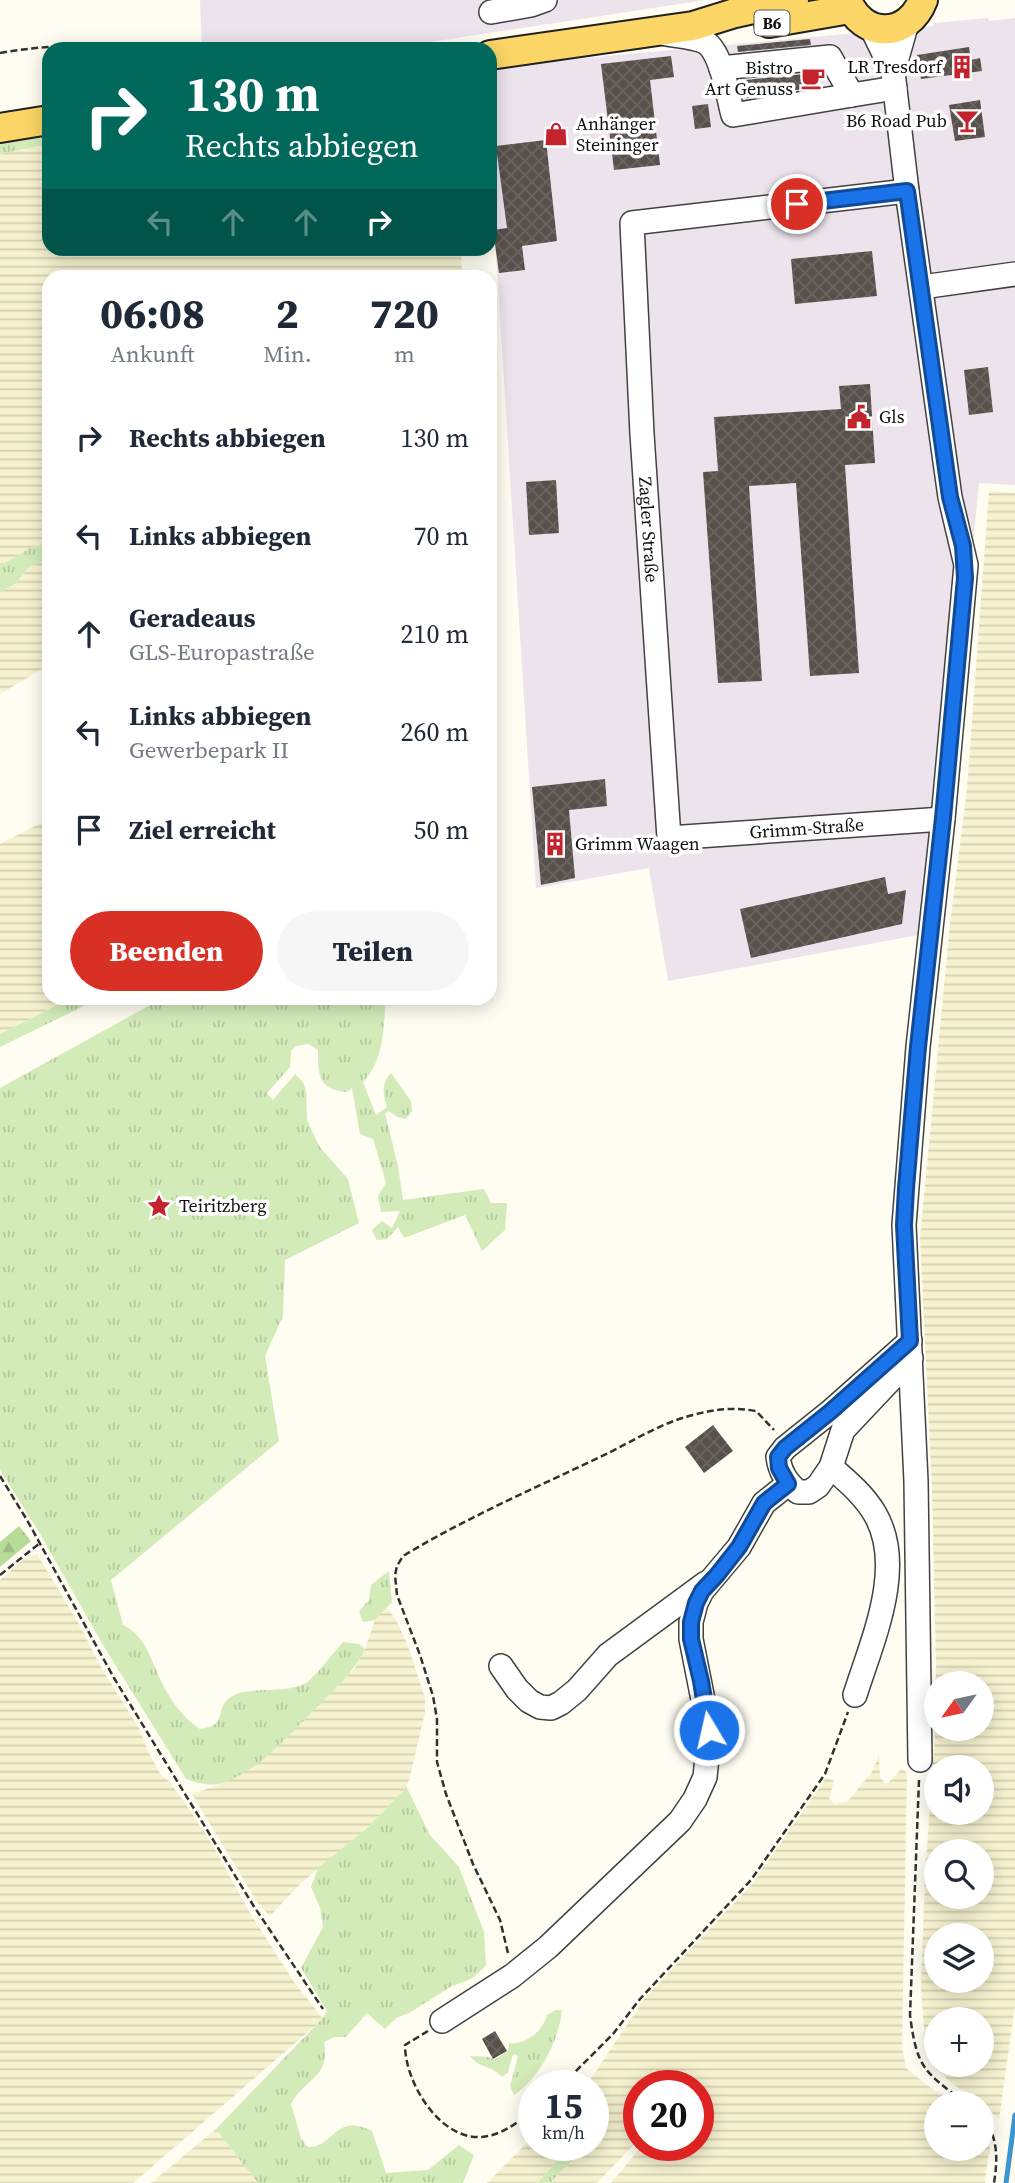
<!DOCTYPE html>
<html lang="de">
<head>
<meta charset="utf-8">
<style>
  body { margin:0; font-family:"Source Serif 4",serif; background:#f6f6f7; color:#1f2937; height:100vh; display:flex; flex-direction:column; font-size:26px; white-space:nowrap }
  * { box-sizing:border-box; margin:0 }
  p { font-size:23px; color:#747a83 }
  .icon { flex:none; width:38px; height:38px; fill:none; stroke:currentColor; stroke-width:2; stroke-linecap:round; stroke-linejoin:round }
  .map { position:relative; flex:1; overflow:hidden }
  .details { position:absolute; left:42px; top:270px; width:455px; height:735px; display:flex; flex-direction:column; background:#fff; border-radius:21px; box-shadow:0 4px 18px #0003 }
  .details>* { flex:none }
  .banner { position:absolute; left:42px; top:42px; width:455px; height:214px; border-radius:21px; box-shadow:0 4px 18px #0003; background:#00695c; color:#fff; overflow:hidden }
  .needle { width:46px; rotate:237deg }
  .fabs { position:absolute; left:924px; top:1671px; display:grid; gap:14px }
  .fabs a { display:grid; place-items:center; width:70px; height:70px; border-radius:50%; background:#fff; box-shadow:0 4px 18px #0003; font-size:35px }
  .speed { position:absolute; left:518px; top:2070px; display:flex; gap:14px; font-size:35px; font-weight:700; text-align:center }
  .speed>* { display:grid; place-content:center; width:91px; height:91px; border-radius:50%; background:#fff; box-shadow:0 4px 18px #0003; line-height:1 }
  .speed small { font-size:18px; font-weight:400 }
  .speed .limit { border:10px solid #d22; background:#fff; color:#111 }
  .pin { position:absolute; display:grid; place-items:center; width:60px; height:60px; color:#fff; margin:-30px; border:4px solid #fff; border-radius:50%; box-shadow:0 2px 7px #0007 }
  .me { position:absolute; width:77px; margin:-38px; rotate:351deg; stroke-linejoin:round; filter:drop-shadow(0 0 5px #0008) }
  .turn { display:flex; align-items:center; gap:24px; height:147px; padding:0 28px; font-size:32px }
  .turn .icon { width:91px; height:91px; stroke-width:2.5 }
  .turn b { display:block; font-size:49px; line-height:60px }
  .lanes { display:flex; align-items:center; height:66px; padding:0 28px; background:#0003; justify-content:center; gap:35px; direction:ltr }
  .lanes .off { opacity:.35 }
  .eta { display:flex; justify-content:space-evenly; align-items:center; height:119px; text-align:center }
  .eta b { font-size:42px; font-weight:800; line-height:49px }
  .button { display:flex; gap:14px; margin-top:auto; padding:14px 28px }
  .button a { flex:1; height:80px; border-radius:42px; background:#d93025; color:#fff; font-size:28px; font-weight:800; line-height:80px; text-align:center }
  .button a+a { background:#f6f6f7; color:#1f2937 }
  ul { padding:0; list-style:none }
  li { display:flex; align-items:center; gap:21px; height:98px; padding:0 28px }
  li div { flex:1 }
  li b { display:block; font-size:26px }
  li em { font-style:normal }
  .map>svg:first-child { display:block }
  .industrial { fill:#ece3ed }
  .farmland { fill:url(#farmland-rules); fill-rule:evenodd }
  .grass { fill:url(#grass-tufts) }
  .forest { fill:url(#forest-firs) }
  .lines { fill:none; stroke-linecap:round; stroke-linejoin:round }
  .stream { stroke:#3a95d0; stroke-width:5 }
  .building { fill:url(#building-cross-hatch) }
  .minor-casing { stroke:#424242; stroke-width:26 }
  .major-casing { stroke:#202020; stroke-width:32 }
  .path { stroke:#313131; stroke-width:2.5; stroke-dasharray:7 3.5; stroke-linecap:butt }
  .minor { stroke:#fff; stroke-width:23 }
  .major { stroke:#fbd565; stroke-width:28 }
  .route-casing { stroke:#114b97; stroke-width:18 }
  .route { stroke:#1a73e8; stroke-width:12 }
  .labels { text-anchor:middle; stroke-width:7; stroke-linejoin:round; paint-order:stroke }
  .shield { fill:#fff; stroke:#575757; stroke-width:2 }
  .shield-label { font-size:16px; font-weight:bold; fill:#0f0f0f }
  .poi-label { font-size:18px; fill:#0f0f0f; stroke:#fff; text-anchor:start }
  .street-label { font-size:18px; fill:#0f0f0f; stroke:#fff }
</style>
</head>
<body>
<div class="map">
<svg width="1015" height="2183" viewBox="0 0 1015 2183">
  <defs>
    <pattern id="farmland-rules" width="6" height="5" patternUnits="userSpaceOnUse" patternTransform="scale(1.75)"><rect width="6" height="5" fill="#f6f2d0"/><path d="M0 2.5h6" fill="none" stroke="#d2ceb1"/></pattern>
    <pattern id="grass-tufts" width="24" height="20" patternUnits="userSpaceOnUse" patternTransform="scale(1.75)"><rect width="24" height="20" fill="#d3ebb9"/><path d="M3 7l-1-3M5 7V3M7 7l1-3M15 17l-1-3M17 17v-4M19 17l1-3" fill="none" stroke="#b4c89e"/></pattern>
    <pattern id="forest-firs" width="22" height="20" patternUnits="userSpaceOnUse" patternTransform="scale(1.75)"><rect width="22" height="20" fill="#b7dc98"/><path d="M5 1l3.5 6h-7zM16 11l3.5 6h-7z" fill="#9cbc82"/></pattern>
    <pattern id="building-cross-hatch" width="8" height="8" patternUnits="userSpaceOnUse" patternTransform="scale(1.75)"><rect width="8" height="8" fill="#58504b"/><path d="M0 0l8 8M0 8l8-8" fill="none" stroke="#6b6561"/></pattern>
  </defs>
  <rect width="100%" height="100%" fill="#fffcf1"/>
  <path class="industrial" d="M200,0H705L385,49H202Z
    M988,18L989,21L1015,18V485L979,483L935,932L668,981L649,868L536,888L490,159V67L932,26L935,23Z"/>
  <path class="farmland" d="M49,144V248L461,249L462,276H49V542L30,548L0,566V154Z
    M989,491L1015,493V2006L999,2119L982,2104L951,2083L936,2068L925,2041L921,1988L925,1876L935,1736L936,1669L932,1487L920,1238L950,924L967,789ZM936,1684H982V1729H936ZM936,1768H982V1813H936ZM936,1852H982V1897H936ZM936,1936H982V1981H936ZM936,2020H982V2065H936Z
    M49,560V665L0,694V593L16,583L30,566Z
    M49,819V998H71L0,1034V844Z
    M37,1554L79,1624L102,1669L139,1728L147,1749L161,1775L168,1780L183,1800L212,1844L250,1913L294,1982L323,2019L133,2183H0V1580L23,1560Z
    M387,1607L397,1622L408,1646L425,1698V1713L409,1780L403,1791L365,1830L301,1883L270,1916L257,1902L192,1794L221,1784L254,1766L280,1744L355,1668L365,1649L375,1620Z
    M879,1755L880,1777L886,1785L902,1768L907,1773L902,2047L906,2068L935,2091L958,2103L936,2104V2149H982V2127L989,2141L990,2153L988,2156L985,2183H611L642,2146H698V2086H688L693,2078L686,2086H639V2139L597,2183H550L585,2146H593V2137L596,2133L593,2132V2086H586L645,1998L752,1884L826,1778L834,1781L829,1799L835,1804L848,1801L872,1772Z
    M216,2129L258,2183H151Z
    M534,2136V2146H571L537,2183H487Z"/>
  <path class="grass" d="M49,133V144L0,154V139Z
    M49,542V560L30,566L16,583L0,593V566L30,548Z
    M71,998H100L0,1047V1034Z
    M163,998H386C383,1028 385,1059 363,1082L376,1115L387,1107C383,1094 381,1084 391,1073L411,1101L412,1111L406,1119L397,1117L389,1111L385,1113L398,1166L403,1200L484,1189L491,1203H507L505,1230L482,1251L465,1215L404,1238L398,1227L387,1239L377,1240L372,1230L382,1221L392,1228L400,1211L381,1212L378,1196L386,1183L373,1139L360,1134L352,1088L347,1092C318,1090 318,1074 318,1050L309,1044L296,1046L291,1051L290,1067L267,1093L273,1100L295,1074L303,1082L306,1091L307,1120L319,1146L348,1179L359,1223L285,1260L283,1316L265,1356L279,1441L111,1580L123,1625C146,1636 151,1660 162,1683C171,1701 183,1718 200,1729C230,1725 213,1709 231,1697C249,1685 286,1695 306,1683C316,1676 334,1652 343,1642L359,1644L365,1649C354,1673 334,1689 316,1708C289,1735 261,1769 223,1783C211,1787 197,1783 186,1779L103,1645L39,1532L0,1470V1088Z
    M389,1571L392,1602L375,1620L363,1622L359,1611L369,1600L371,1585Z
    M406,1786L430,1835L459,1867L484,1932L486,1966L471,1979L452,1986L409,2013L396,2018L385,2029L367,2013L346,2037H334L324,2042C330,2079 306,2076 291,2104L301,2138L307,2147C335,2148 334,2112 372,2131L386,2173L428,2170L459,2145L474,2155L463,2183H258L216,2129L322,2019L327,2011L301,1968L323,1927L320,1908L311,1887L318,1868L365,1830L403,1791Z
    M556,2010H562C559,2040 540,2078 514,2095L510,2086L518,2056L513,2054L508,2072L502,2077C488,2063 481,2070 470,2056L490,2057L494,2060L508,2051L509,2043C526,2045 543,2031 547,2015Z
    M571,2146H585L550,2183H537Z"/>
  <path class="forest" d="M19,1526L31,1541L0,1567V1542Z"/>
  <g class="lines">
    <path class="stream" d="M1006,2183L1015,2115"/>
  </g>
  <path class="building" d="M810,39L811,45L738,52L737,46Z
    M969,47L971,60L980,58L982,71L921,79L917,55Z
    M671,56L674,77L650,80L660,165L614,170L601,64Z
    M814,73L816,87L747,98L745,80Z
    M980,100L985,137L955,141L949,105Z
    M708,104L711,127L695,129L692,106Z
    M546,140L557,241L522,246L525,270L499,273L493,230L507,228L496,146Z
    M872,251L877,296L795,304L791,259Z
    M988,367L993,412L969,415L964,370Z
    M870,384L875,463L845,465L859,673L810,676L796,483L749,486L762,681L718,683L703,472L718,471L714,417L841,409L839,386Z
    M556,480L559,533L529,535L526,482Z
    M605,779L607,806L569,810L575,878L541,885L532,787Z
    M885,877L888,894L906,890L902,924L751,958L740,909Z
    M713,1425L733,1451L704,1473L685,1447Z
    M495,2031L507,2051L493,2059L482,2039Z"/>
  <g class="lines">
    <g class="minor-casing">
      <g id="minor">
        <path d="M491,12L531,5L545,0"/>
        <path d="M871,27L893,72L907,191L950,497L966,565L943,819L918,1047L904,1225L916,1481L920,1760"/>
        <path d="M666,34C678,36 694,37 705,42C722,52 728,97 733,115L852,95"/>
        <path d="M721,68L830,57L852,95L895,88"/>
        <path d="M893,72L907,23"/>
        <path id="s1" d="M907,191L632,223L642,434L669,838L943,819"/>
        <path d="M922,287L1015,274"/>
        <path d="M910,1341L830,1412L785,1448L778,1457C780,1472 786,1482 798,1492H809L818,1486L831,1467L843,1430L911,1358"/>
        <path d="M831,1467C847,1481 864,1495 875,1514C906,1567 872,1641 855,1695"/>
        <path d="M501,1666L517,1689L529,1701L540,1707L551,1708L561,1703L577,1690L608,1655L706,1583"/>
        <path d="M442,2021L512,1976L548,1947L680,1821L695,1799L705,1777L707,1758L709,1730L691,1639V1622L696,1603L702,1591L739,1547L764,1503L788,1484"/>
      </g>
    </g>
    <g class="major-casing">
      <path id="major" d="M847,0C862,39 908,39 923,0
        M769,23L850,9
        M490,55L693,26L735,13L794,0
        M0,128L49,120"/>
    </g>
    <path class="path" d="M0,53C45,45 89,44 135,49
      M0,1476L27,1520L114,1678L253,1905L323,2009
      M0,1575L40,1543
      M919,1780L910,2015C917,2070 925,2072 967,2104
      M508,1953L500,1920L473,1864L446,1794L437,1762V1719L433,1696L420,1655L397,1595L395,1575L397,1566L403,1556C466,1518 533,1489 600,1457C630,1443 660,1423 693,1415C715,1409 733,1407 756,1411L774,1430
      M428,2031L405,2045C405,2082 439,2140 482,2137C502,2135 519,2122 534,2109
      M561,2086L613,2034L640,1999L751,1880L825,1774L848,1712
      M982,2116C998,2136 998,2158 994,2183"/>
    <use href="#minor" class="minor"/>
    <use href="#major" class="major"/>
  </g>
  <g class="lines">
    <g class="route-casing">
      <path id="route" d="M709,1730L701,1681L691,1639V1622L696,1603L702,1591L717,1575L739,1547L764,1503L788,1484L779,1468L778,1457L785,1448L830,1412L910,1341L904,1225L906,1188L918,1047L943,818L965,578L963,546L950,497L907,191L797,204"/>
    </g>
    <use href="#route" class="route"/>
  </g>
  <defs>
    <g id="building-bare" transform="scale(1.89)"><path d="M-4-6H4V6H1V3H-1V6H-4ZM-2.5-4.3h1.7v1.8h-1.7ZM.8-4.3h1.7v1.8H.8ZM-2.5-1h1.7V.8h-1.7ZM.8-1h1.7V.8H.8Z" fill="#c3232c" stroke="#fff" stroke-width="2.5" paint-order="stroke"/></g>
    <g id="cafe-bare" transform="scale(1.89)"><path d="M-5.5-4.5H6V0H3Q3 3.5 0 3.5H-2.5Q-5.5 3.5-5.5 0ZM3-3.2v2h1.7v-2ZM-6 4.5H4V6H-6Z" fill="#c3232c" stroke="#fff" stroke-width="2.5" paint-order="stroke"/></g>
    <g id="bar-bare" transform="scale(1.89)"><path d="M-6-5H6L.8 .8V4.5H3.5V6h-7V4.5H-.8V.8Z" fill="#c3232c" stroke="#fff" stroke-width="2.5" paint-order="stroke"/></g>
    <g id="shop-bare" transform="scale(1.89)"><path d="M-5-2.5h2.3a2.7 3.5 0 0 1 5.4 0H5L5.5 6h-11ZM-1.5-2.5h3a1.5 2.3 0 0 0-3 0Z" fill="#c3232c" stroke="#fff" stroke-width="2.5" paint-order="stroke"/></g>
    <g id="civic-bare" transform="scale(1.89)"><path d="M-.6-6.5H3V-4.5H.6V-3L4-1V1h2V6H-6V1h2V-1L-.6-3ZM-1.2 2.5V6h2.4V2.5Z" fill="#c3232c" stroke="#fff" stroke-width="2.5" paint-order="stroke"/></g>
    <g id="sight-bare" transform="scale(1.89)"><path d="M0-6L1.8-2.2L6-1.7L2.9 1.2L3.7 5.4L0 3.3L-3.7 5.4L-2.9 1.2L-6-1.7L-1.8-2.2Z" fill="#c3232c" stroke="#fff" stroke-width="2.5" paint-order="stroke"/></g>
  </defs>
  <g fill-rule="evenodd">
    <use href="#building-bare" x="962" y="67"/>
    <use href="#cafe-bare" x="813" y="78"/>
    <use href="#bar-bare" x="967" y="121"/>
    <use href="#shop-bare" x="556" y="134"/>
    <use href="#civic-bare" x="859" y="417"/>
    <use href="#building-bare" x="555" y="844"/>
    <use href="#sight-bare" x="159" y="1206"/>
  </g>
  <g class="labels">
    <rect class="shield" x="754.5" y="10.5" width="35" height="25" rx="5"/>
    <g class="shield-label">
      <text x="772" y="29">B6</text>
    </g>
    <g class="poi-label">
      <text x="942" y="73" text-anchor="end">LR Tresdorf</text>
      <text x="793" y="74" text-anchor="end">Bistro<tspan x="793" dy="21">Art Genuss</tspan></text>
      <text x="947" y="127" text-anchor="end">B6 Road Pub</text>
      <text x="576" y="130">Anhänger<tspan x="576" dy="21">Steininger</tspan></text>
      <text x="879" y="423">Gls</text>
      <text x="575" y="850">Grimm Waagen</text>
      <text x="179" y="1212">Teiritzberg</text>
    </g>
    <g class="street-label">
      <text dy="6" stroke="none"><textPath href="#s1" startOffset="584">Zagler Straße</textPath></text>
      <text dy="6" stroke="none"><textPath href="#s1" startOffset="1031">Grimm-Straße</textPath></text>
    </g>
  </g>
</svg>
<div class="fabs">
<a><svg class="needle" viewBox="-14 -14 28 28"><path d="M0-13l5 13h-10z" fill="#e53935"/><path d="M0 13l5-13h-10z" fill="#747a83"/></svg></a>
<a><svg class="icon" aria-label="sound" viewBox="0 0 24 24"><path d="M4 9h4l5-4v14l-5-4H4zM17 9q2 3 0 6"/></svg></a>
<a><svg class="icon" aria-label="search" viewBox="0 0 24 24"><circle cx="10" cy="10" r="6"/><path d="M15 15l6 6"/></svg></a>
<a><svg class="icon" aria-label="layers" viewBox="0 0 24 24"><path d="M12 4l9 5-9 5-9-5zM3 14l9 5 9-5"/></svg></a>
<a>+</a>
<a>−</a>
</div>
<div class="speed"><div>15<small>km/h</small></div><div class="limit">20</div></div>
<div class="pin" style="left:797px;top:204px;background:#d93025"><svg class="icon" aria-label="arrive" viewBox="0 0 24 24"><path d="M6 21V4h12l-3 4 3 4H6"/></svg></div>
<svg class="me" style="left:709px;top:1730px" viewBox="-20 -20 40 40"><circle r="17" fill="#1a73e8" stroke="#fff" stroke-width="3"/><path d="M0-11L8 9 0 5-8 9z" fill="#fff"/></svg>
<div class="banner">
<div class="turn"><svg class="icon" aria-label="right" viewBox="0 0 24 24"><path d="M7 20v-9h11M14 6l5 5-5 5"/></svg><div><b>130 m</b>Rechts abbiegen</div></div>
<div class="lanes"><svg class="icon off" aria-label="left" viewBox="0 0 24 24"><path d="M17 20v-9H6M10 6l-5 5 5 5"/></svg><svg class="icon off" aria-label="ahead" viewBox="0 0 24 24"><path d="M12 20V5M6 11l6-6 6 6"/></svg><svg class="icon off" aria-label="ahead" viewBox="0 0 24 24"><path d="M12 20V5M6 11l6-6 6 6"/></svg><svg class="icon" aria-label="right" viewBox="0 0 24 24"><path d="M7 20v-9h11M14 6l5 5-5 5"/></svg></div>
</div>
<section class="details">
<div class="eta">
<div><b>06:08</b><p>Ankunft</p></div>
<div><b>2</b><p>Min.</p></div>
<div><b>720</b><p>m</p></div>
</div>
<ul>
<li><svg class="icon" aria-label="right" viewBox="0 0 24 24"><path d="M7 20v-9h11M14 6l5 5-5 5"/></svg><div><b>Rechts abbiegen</b></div><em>130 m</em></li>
<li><svg class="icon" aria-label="left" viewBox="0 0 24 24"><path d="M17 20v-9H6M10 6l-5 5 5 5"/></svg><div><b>Links abbiegen</b></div><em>70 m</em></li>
<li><svg class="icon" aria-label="ahead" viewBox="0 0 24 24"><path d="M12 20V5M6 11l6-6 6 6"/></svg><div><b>Geradeaus</b><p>GLS-Europastraße</p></div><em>210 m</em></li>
<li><svg class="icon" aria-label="left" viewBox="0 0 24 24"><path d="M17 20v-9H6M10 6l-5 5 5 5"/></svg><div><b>Links abbiegen</b><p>Gewerbepark II</p></div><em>260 m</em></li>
<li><svg class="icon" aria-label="arrive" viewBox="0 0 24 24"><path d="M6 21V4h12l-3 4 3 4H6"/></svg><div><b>Ziel erreicht</b></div><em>50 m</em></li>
</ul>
<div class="button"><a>Beenden</a><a>Teilen</a></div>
</section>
</div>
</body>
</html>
